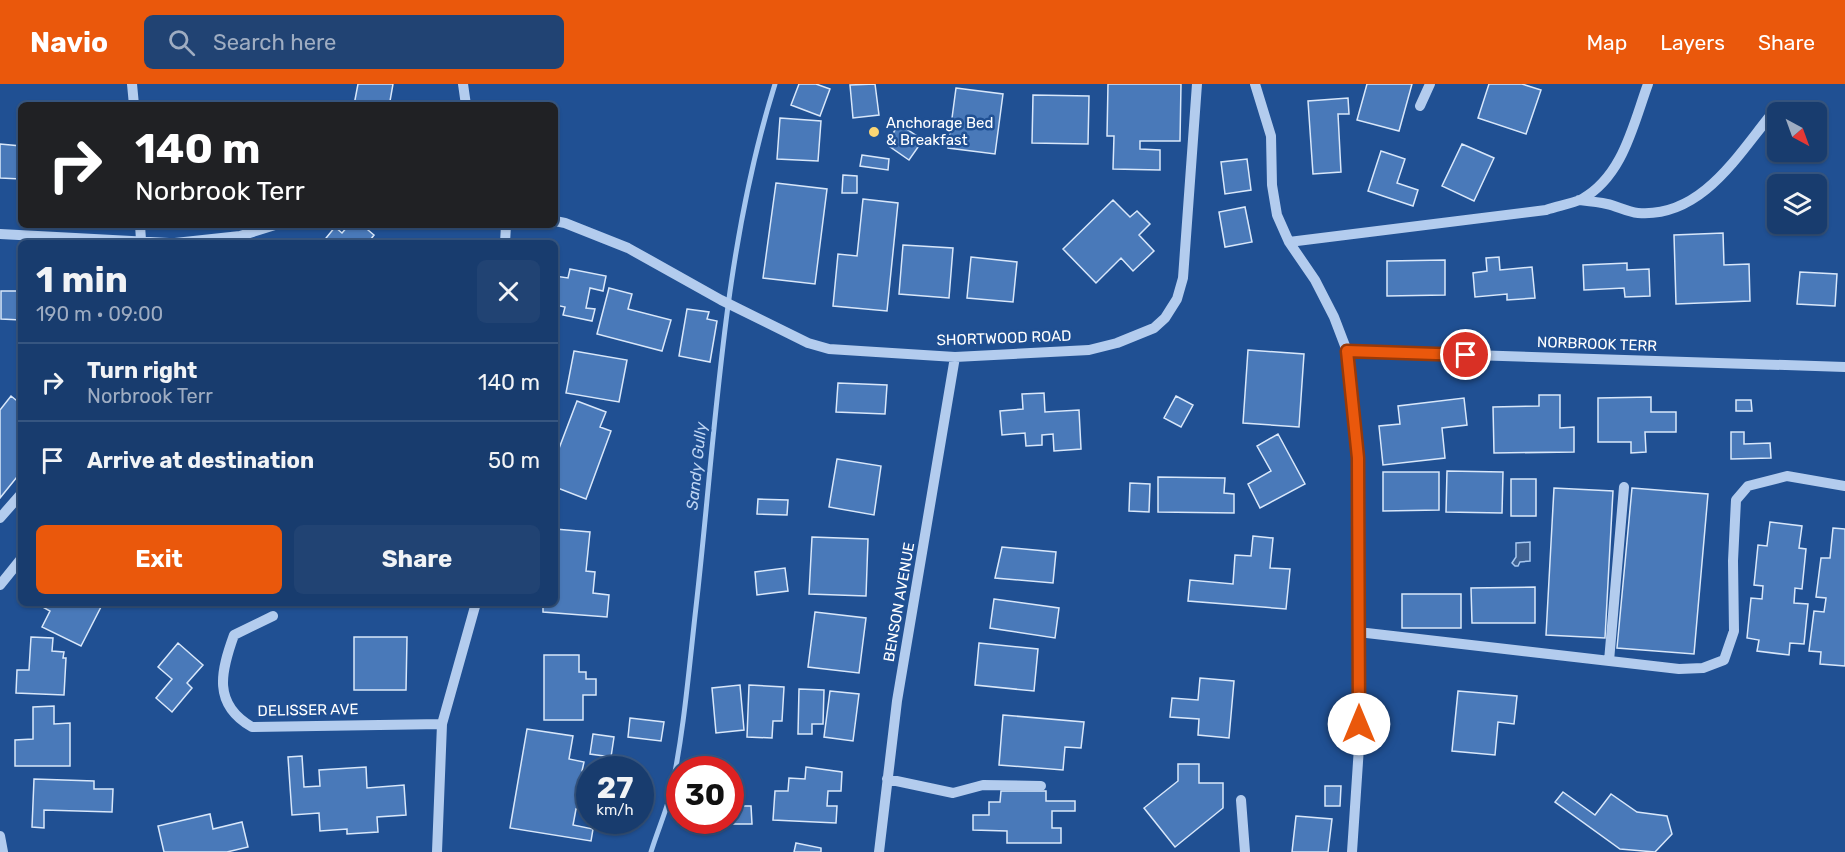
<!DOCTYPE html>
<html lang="en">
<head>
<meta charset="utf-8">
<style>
  body { margin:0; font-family:Rubik,sans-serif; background:#214373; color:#f1f3f6; height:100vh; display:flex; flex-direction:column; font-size:22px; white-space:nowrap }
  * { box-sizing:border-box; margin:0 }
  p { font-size:20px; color:#9fadc2 }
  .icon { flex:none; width:33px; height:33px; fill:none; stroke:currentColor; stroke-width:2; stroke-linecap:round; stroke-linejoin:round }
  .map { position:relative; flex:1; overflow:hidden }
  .sheet { position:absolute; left:18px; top:156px; width:540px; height:366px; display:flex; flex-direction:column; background:#183c6e; border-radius:9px; box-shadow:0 2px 4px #0004,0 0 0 2px #365681 }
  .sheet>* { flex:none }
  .top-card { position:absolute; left:18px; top:18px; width:540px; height:126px; border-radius:9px; box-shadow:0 2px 4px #0004,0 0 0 2px #365681; background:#202124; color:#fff; overflow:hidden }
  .needle { width:39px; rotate:139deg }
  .fabs { position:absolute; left:1767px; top:18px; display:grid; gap:12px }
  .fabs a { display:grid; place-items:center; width:60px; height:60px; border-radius:9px; background:#183c6e; box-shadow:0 2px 4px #0004,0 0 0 2px #365681; font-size:30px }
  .speed { position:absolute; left:576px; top:672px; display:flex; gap:12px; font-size:30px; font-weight:700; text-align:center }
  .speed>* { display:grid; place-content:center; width:78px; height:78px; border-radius:50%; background:#183c6e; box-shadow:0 2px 4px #0004,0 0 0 2px #365681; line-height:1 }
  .speed small { font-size:15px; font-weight:400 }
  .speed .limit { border:9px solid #d22; background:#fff; color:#111 }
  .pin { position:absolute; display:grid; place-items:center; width:51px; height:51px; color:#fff; margin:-26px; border:3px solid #fff; border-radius:50%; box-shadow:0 2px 6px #0007 }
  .me { position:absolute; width:66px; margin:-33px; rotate:0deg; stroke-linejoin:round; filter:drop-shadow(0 0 4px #0008) }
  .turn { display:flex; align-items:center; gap:21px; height:126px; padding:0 18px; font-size:27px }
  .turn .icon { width:78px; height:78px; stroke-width:2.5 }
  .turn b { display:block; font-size:42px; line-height:51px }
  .round { display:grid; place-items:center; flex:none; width:63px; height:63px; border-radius:9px; background:#214373 }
  .summary { display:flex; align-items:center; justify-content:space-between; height:102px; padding:0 18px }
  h1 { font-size:36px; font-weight:700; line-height:45px }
  .button { display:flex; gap:12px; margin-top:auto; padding:12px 18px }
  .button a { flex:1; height:69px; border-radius:9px; background:#ea580c; color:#fff; font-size:24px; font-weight:700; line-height:69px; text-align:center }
  .button a+a { background:#214373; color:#f1f3f6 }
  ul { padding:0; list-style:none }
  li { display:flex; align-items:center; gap:18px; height:78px; padding:0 18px; border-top:2px solid #365681 }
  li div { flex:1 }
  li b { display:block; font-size:22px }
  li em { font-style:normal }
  header { display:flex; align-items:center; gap:36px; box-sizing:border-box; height:84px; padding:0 30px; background:#ea580c; color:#fff }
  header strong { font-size:28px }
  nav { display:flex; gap:33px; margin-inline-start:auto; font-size:21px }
  .search { width:420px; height:54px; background:#214373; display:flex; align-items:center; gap:15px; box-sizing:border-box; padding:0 21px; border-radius:9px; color:#9fadc2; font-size:22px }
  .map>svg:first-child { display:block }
  .water { fill:#3f6191; stroke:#a6c7ef; stroke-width:1.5 }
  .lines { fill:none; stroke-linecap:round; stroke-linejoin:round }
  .stream { stroke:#a6c7ef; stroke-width:5 }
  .building { fill:#4979b9; stroke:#d8e7fa; stroke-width:1.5 }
  .minor { stroke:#b3ccee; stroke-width:10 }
  .route-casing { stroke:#983908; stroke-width:15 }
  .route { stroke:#ea580c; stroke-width:10 }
  .poi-dot { fill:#fbd674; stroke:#205093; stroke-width:2 }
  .labels { text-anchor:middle; stroke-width:5; stroke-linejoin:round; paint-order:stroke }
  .poi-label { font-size:15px; fill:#fff; stroke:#205093; text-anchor:start }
  .street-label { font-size:15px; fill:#fff; stroke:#205093 }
  .water-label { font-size:16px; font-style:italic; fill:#bfd6f4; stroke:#205093 }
</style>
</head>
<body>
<header>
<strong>Navio</strong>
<div class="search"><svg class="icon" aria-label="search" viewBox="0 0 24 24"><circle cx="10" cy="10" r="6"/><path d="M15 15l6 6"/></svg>Search here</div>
<nav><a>Map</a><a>Layers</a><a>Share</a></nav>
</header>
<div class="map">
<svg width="1845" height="768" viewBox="0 0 1845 768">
  <rect width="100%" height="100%" fill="#205093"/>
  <path class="water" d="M1530,458V477L1520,478L1518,482H1515L1512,479L1516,473V459Z"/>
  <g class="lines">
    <path class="stream" d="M651,768C657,748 666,728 671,708C684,648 689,584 696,523C716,349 722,169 775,0"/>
  </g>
  <path class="building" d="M358,0H393L390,17L401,18V21H354Z
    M799,0H816L830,5L820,32L791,21Z
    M875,0L879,31L853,34L850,1Z
    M1108,0H1181L1180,57H1140V65L1160,66V86L1113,85L1114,52H1107Z
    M1367,0H1412L1399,47L1357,36Z
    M1489,0H1522L1541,6L1526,50L1478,34Z
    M956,4L1003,10L995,70L948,64Z
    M1033,11L1089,12L1088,60L1032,59Z
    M1348,14L1349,30H1338L1341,88L1313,90L1308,17Z
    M780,34L821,37L818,77L777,75Z
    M899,40L923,56L909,76L886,60Z
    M0,60L21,62V95L0,94Z
    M1462,60L1494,74L1474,117L1442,102Z
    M1381,67L1405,75L1397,99L1418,106L1413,122L1368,107Z
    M862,71L889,75L888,86L860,82Z
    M1247,75L1251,106L1225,110L1221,78Z
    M843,91L857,92V109H842Z
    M776,99L827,105L815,200L763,194Z
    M863,115L898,119L887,227L833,222L838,170L857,172Z
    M1113,116L1130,133L1137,127L1150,140L1139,151L1154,167L1133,187L1121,174L1096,199L1063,165Z
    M1245,123L1252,158L1225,163L1219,128Z
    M349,141H362L374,151L368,159H322L335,143L342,149Z
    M1723,149L1724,181L1749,180L1750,217L1676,220L1674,151Z
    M903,161L953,164L949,214L899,210Z
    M971,173L1017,178L1013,218L967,214Z
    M1499,173L1500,186L1532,183L1535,214L1507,216V210L1475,213L1473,189L1487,187L1486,174Z
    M1445,176V211L1387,212V177Z
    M1627,179V186L1649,185L1650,212L1625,213L1624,204L1584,206L1583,181Z
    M570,185L606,192L603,207L590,204L586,224L595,225L592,237L563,231L565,223L555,221V192L568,194Z
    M1800,188L1837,190L1835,222L1797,220Z
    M609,204L632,210L628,225L671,236L662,267L597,250Z
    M1,207H21V236L1,235Z
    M687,225L709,228L707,235L717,237L710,278L679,272Z
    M1248,266L1304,270L1299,343L1243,339Z
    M574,267L627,276L619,318L566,309Z
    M838,299L887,301L885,330L836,328Z
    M1044,309L1045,328L1079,326L1081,365L1054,367L1053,350L1042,351V361L1026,362L1025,349L1002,351L1000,327L1023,325L1022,310Z
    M1539,311H1560V344L1574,343V368L1494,369L1493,323L1539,322Z
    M11,312L21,320V388L0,414V326Z
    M1176,312L1193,321L1181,343L1164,334Z
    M1651,313V328H1676V348H1645L1646,368L1631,369V358H1598V314Z
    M1464,314L1467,341L1442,344L1445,374L1383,381L1379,342L1400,340L1398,322Z
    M1736,316H1751L1752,327H1736Z
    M577,317L606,328L600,343L611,347L586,415L555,403V375Z
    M1731,348H1744V360L1770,359L1771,374L1731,375Z
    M1278,350L1305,400L1260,424L1248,400L1271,387L1257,362Z
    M837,375L881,382L874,431L829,423Z
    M1447,387L1503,388L1502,429L1446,428Z
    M1383,388H1439V426L1383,427Z
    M1158,393L1225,394L1224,409L1234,410V429L1158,428Z
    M1511,395H1536V432H1511Z
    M1130,399L1150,400L1149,428L1129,427Z
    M1554,404L1613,407L1605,554L1546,551Z
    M1632,404L1708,410L1694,570L1617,564Z
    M758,415L788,416L787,431L757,430Z
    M1770,438L1802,442L1799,464L1806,465L1802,505L1795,504L1794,519L1808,520L1804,560L1790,559L1789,571L1757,567L1759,556L1747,554L1751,514L1762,515L1763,502L1754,501L1758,461L1767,462Z
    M1833,444L1845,445V582L1820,580L1821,568L1809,567L1814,527L1824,528L1826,514L1816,513L1821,474H1830Z
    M555,445L590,448L586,487L595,488L593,509L609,511L607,533L543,528V519H555Z
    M1253,452L1273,454L1270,484L1290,485L1286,525L1188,517L1190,496L1233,500L1235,471L1251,472Z
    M812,453L868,455L866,512L809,510Z
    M1002,463L1056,468L1053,499L995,494Z
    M785,484L788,507L757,511L755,488Z
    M1535,503V539H1472L1471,504Z
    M1402,510H1461V544H1402Z
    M994,515L1059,524L1055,554L990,544Z
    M40,519H103L81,562L42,543L50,527L39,521Z
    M815,528L866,534L859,589L808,583Z
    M31,553L53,554L52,567L64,568L63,574H66L64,611L16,609L17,586H29Z
    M354,553H407L406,606H354Z
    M178,559L203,581L187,599L192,604L172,628L156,614L172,595L158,583Z
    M979,559L1038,565L1034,607L975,601Z
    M544,571H579V588H586V595H596V611H583V636H544Z
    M1200,594L1234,597L1229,654L1198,651L1199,635L1170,633L1172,614L1198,616Z
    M740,601L744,646L716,649L712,604Z
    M749,601L784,603L782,637H773L772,654L747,653Z
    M799,605L824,606L823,640H812V650H798Z
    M830,607L859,610L853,657L824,653Z
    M1458,607L1517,612L1514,640L1498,638L1495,671L1452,667Z
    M54,622V640L70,639V682H15V656L33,655V623Z
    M1003,631L1084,638L1081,664L1065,663L1063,686L999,681Z
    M630,634L664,638L661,657L628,653Z
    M527,645L573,652L569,675L584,678L582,687L590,689V728L576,725L573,741L593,745L591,757L510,744Z
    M593,650L614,653L611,673L590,670Z
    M302,672L304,703L320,702L319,686L366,683L367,704L404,701L406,731L377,733L378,748L347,750V745L320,747L319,729L292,731L288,673Z
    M1178,680H1199V699H1223V724L1175,763L1144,724L1178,697Z
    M806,683L842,688L841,707H828L827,722H837L836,739L773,736L775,707H788L789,694L805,695Z
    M34,695L94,697V705H113L112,728L44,726V744L32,743Z
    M1325,702H1341L1340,722H1325Z
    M1001,707H1046V717H1075V727H1052V744H1061V759H1007V747L973,746V731H989V718H1000Z
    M1563,708L1595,731L1611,710L1637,728L1667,732L1672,750L1655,768L1620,765L1555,718Z
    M730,722H751L752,740H724V736H730Z
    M210,730L213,745L242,738L248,763L227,768H164L158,742Z
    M1296,732L1332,735L1328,768H1292Z
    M796,759L821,764V768H794Z"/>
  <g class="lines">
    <path class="minor" d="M132,0L134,21
      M463,0L466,21
      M1255,0L1271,52L1272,101L1277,131L1289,158L1315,196L1334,233L1347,267L1358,374L1359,663L1352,768
      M1420,22L1430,0
      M1579,116C1588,117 1598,118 1607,120C1617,122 1627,128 1638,129C1700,134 1736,74 1770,32
      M555,137L565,139L628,164L721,216L808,259L829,265L955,273L1089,266L1117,259L1154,244L1165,234L1177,215L1183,194L1197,0
      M140,141L141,156
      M0,150L169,159
      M1289,158L1546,126C1557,122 1571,120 1582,115C1623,92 1633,41 1648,0
      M175,159L240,152L275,141
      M505,159L506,141
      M1347,267L1845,283
      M0,434L21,410
      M0,501L21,475
      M273,532L234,551C221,587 212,620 252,643L442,640
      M1358,548L1679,585L1703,584L1724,576L1734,547L1733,477L1736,416L1748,402L1787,392L1845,402
      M1609,577L1624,403
      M887,695L953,709L983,701L1041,702
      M1241,716L1245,768
      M0,752L3,768
      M437,768L442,640L476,519
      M879,768L897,617L955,273"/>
  </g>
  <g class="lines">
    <g class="route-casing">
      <path id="route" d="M1359,640L1358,374L1347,267L1466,271"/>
    </g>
    <use href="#route" class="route"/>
  </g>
  <circle class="poi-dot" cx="874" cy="48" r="6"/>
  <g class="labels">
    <g class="poi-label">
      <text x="886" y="44">Anchorage Bed<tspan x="886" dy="17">&amp; Breakfast</tspan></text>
    </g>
    <g class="street-label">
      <text transform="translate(1004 254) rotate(-2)" y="5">SHORTWOOD ROAD</text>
      <text transform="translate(1597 260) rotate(2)" y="5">NORBROOK TERR</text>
      <text transform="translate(899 518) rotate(-80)" y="5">BENSON AVENUE</text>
      <text transform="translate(308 626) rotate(-1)" y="5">DELISSER AVE</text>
    </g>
    <g class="water-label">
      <text transform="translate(696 382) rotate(-84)" y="6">Sandy Gully</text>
    </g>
  </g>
</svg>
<div class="fabs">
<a><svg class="needle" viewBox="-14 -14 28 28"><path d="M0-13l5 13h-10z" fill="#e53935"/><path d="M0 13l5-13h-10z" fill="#9fadc2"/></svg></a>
<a><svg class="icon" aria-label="layers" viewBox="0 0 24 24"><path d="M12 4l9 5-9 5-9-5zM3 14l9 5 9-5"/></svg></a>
</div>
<div class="speed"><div>27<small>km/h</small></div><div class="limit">30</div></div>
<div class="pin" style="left:1466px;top:271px;background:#d93025"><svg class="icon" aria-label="arrive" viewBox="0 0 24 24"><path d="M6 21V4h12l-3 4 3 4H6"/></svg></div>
<svg class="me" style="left:1359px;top:640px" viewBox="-20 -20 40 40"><circle r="19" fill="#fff"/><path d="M0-13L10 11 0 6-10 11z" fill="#ea580c"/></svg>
<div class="top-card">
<div class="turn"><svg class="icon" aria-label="right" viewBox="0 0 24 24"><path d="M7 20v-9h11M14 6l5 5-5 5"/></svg><div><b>140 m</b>Norbrook Terr</div></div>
</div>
<section class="sheet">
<div class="summary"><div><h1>1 min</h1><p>190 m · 09:00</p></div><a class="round"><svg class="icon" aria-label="close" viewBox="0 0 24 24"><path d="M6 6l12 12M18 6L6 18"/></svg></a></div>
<ul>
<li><svg class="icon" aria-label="right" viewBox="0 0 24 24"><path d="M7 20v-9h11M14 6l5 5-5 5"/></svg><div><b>Turn right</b><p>Norbrook Terr</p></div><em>140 m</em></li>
<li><svg class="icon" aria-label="arrive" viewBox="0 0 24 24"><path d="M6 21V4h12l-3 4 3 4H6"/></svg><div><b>Arrive at destination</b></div><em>50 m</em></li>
</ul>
<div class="button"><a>Exit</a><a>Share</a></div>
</section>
</div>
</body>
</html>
